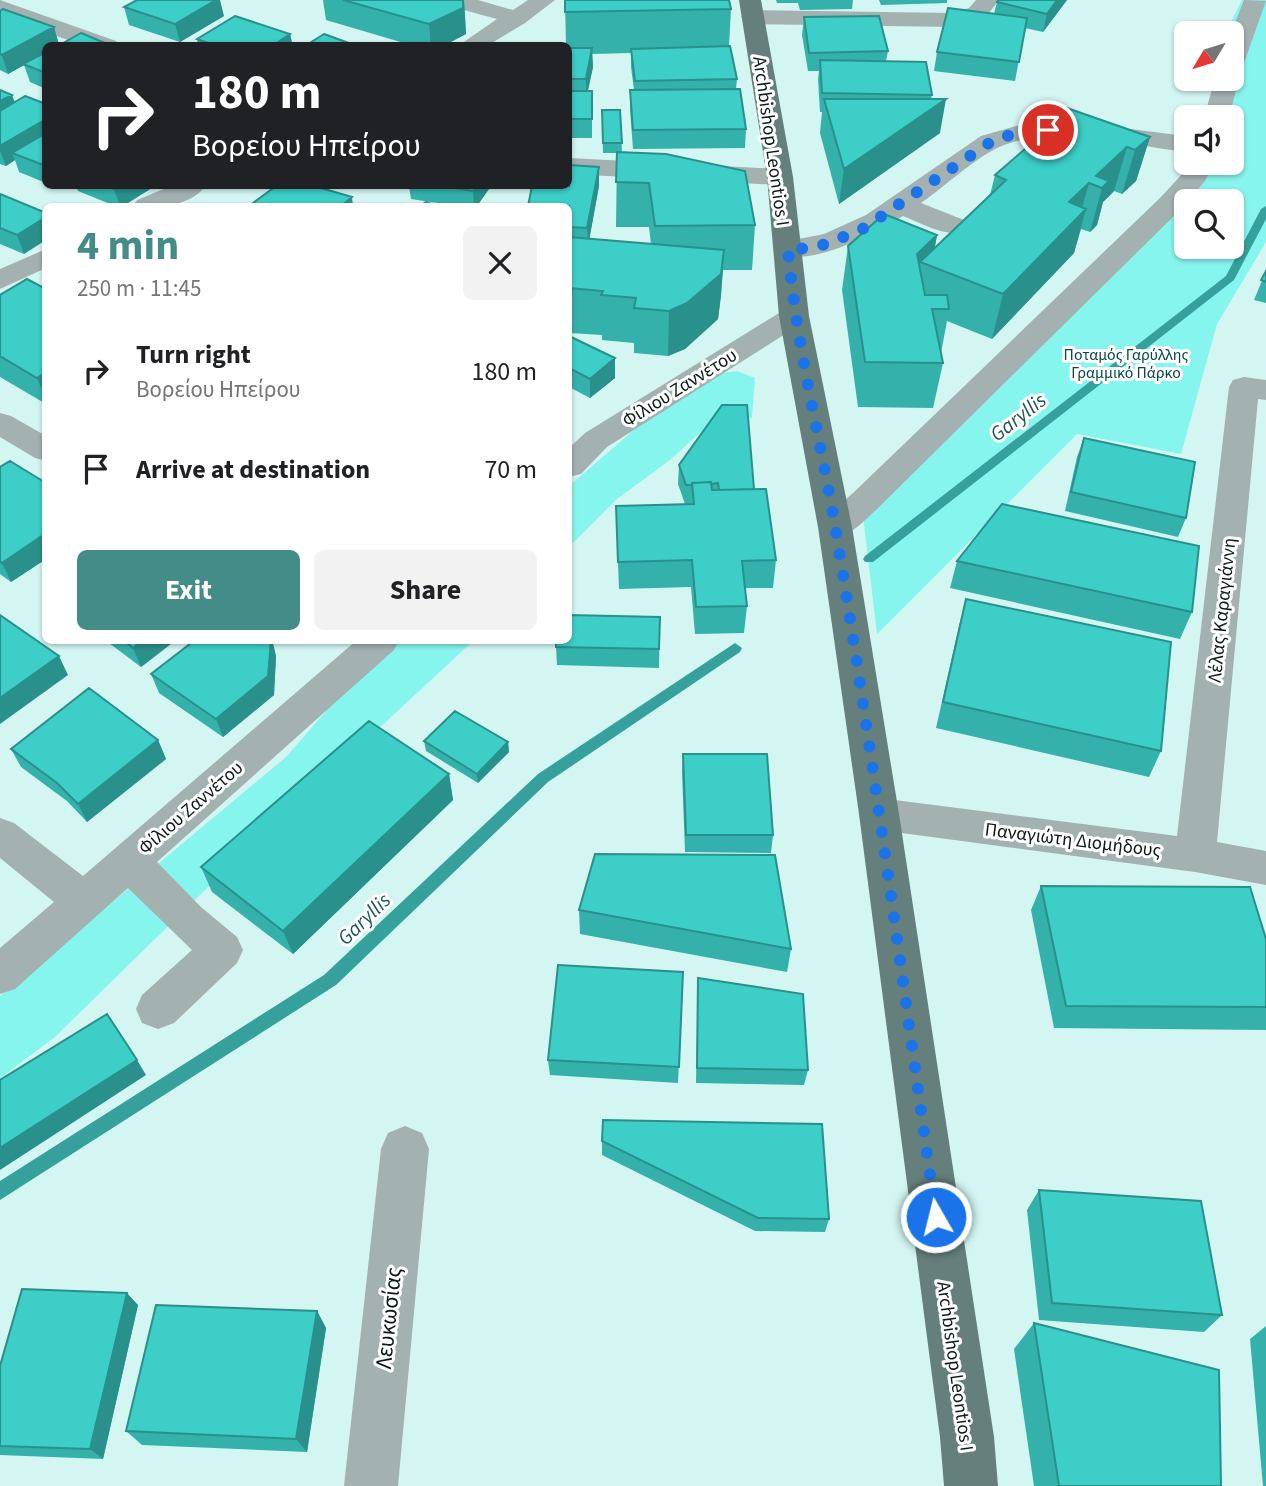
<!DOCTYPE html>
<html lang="en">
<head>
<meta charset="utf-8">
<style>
  body { margin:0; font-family:"Source Sans 3",sans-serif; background:#f2f2f2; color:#202124; height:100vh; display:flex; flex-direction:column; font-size:26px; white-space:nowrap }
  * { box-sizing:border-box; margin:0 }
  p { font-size:23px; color:#757577 }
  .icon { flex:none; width:38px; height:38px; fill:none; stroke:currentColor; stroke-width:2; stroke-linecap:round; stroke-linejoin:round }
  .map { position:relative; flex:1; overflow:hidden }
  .side { position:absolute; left:42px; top:203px; width:530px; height:441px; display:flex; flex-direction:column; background:#fff; border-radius:10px; box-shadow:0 2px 5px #0004 }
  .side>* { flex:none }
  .hud { position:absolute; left:42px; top:42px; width:530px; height:147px; border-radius:10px; box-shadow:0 2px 5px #0004; background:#202124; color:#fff; overflow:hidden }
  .needle { width:46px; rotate:232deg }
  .controls { position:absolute; left:1174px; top:21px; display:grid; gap:14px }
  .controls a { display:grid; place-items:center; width:70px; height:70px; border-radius:10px; background:#fff; box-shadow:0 2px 5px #0004; font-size:35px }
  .pin { position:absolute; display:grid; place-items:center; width:60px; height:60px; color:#fff; margin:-30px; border:4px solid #fff; border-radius:50%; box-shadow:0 2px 7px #0007 }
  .me { position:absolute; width:77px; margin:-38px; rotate:352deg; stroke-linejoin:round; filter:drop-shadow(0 0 5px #0008) }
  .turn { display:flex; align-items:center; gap:24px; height:147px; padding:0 35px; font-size:32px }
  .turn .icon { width:91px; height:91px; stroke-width:2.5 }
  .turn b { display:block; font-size:49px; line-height:60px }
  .round { display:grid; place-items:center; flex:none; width:74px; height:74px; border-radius:10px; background:#f2f2f2 }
  .headline { display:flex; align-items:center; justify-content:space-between; height:119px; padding:0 35px }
  h1 { font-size:42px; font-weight:700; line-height:52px; color:#448c87 }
  .primary-button { display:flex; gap:14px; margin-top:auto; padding:14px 35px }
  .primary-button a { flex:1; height:80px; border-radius:10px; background:#448c87; color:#fff; font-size:28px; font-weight:700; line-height:80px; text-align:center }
  .primary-button a+a { background:#f2f2f2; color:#202124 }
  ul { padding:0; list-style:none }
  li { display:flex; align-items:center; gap:21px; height:98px; padding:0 35px }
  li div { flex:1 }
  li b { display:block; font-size:26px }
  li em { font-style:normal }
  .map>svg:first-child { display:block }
  .green { fill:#86f5ee; fill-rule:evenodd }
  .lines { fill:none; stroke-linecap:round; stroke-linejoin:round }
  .stream { fill:#36a19c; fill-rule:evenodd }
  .minor { fill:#a3b1b0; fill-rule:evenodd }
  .major { fill:#657f7d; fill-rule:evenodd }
  .wall { fill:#34b1ab }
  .shaded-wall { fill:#2a908b }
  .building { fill:#3ccec7; stroke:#2a908b; stroke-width:2 }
  .route { stroke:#1a73e8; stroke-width:12; stroke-dasharray:0 21.6 }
  .labels { text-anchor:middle; stroke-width:6; stroke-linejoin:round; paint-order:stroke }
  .far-park-label { font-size:16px; fill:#074845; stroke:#fff }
  .street-label { font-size:19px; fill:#0c1918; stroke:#fff }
  .water-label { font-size:21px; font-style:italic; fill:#1b5653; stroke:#fff }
  .near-street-label { font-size:23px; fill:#0c1918; stroke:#fff }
</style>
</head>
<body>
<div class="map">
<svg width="1266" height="1486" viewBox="0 0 1266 1486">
  <rect width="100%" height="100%" fill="#d3f6f3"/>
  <path class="green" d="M1242,0H1266V242L1217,324L1181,454L1077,434L877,634L863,516L1199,181L1208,163H1232V117H1219L1223,79H1232V33H1228L1229,26ZM1186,201H1232V247H1186Z
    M737,371L755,378L752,418L713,421L670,460L617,499L569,547V486L655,412L713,374Z
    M393,641H473L206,889L55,1037L0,1078V996L286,757L367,664Z"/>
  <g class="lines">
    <path class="stream" d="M1266,206V219L1234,280L873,562H865L863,559L865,556L1226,276L1261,209Z
      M735,643L742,648L740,652L548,782L336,985L0,1200V1181L324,975L538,774Z"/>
    <path class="minor" d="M0,0L116,41L120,46H84L0,15Z
      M442,0H478L513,10L528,0H555L525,23L487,46H458L497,19L445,5Z
      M976,0H999L985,18L955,27L753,24L745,22L741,17L745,12L753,10L953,13L969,8Z
      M1244,0L1266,1L1244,63L1241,68L1232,70L1231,33Z
      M1232,73L1239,79L1229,117H1204L1215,79H1232Z
      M1039,123L1090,124L1186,136V152C1132,146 1057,125 1004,145C976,156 946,186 921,203L964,220L968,226L964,232C944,237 921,223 903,216C871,235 817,265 778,255L774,249L778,243L824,234L866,215L981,136L1016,126Z
      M569,158L780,169L789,171L793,177L789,183L780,185L569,174Z
      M1188,163H1214L1205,181L1181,209L877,509C860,524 847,542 823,535L818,527L823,519L853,493L1161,197L1184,172Z
      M171,186H205C191,207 156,208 133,206L137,200Z
      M46,249V268L0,289V269Z
      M794,307L804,310L809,316L804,322L607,447L581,474L569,477V448L585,433L784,310Z
      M1244,377L1266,380V400L1258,399L1217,842L1266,851V885L1195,872L879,830L865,826L859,814L865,802L879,798L1177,836L1229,387L1233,380Z
      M0,413L11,416L46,436V461L35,458L0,437Z
      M357,640H399L394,650L157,862L201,907L237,937L243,950L237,963L174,1023L158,1029L142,1023L136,1009L142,995L192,950L128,888L15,989L0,994V948L54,902L0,858V818L14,823L83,876Z
      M405,1126L422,1133L429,1149L398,1486H344L381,1149L388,1133Z"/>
    <path class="major" d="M739,0H761L793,177L809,316L852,527L899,814L994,1437L998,1486H944L940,1437L859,814L818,527L779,316L767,177Z"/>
  </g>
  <path class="wall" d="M323,0H464L466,34L443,46H414L326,20Z
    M565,0L731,9L729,46L737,79L736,89L746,129L745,148L633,149L630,109V90H634L631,67V53L592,54L593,67L588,91H592V138H569V46H566Z
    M776,0H853L852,9L800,10L798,3H777Z
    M879,0H947V3L881,5Z
    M998,0H1067L1043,32L1025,28L1015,81L934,71L937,52L994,14L997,2Z
    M124,7L224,16L180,42L129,25Z
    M0,11L54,27L59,45L46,46V89L30,82L24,65L8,74L0,70Z
    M804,17L888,51L886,61L932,95L931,99L940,133L839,204L820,133L822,112H820L818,79L819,71H808L802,35Z
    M290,34L292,43L288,46H198L197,39Z
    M0,90L15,102L46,104V183L19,172L15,160L6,166L0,164Z
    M602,110H620L622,152L755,225L752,270H723L721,295L718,319L685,349L668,356L634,353V343L602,340V335L569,333V206L599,186L589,239L651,244L649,227H616L617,153H603Z
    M1050,119L1150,137L1136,181L1122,194L1114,191L1103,202L1097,225L1090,232L1081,229L1074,253L992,339L947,321L941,353L943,363L933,408L858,407L842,290L848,246L937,235L935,247L990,195L995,175L1048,129Z
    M76,186H155L123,206H115L78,191Z
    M368,186H397L395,189Z
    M409,186H491L477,206H456L411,199Z
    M0,194L46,213L24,254L0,244Z
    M1266,271V303L1254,300Z
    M46,289V404L0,377V295Z
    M569,336L615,378L590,398L569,387Z
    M1084,438L1186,518L1178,537L1065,511L1077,457Z
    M679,465L754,489L776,560L773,588H745L747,606L744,633L695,634L691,587L619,589L616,506L685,504L678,484Z
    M0,467L46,483V559L11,582L0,574Z
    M957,561L1192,612L1180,639L950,588Z
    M966,599L1161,751L1149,777L936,728L959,626Z
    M660,617L659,668L557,665L556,647Z
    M105,640H176L141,667Z
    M195,640H272L276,656L274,695L223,737L159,693L151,674Z
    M158,740L166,759L87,822L67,801L21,767L11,749Z
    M424,741L508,742L509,752L478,783L426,751Z
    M683,754L773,835L771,853L685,852L682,772Z
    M449,774L453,800L293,954L212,892L201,867Z
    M1041,886L1266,939V1030L1054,1028L1031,910Z
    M579,910L791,949L787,972L580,934Z
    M683,972L678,1083L550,1075L548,1060Z
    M698,978L808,1070L804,1085L696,1083Z
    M602,1141L829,1219L825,1232L755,1231L602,1155Z
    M1039,1190L1222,1315L1204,1332L1039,1320L1027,1210Z
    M138,1305L103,1459L0,1455V1366Z
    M317,1311L326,1328L307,1452L142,1445L126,1431Z
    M1034,1323L1221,1486H1034L1014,1349Z
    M1266,1326V1486H1263L1250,1339Z"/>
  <path class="shaded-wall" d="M216,0H220L224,16L180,42L175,24Z
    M464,0L466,34L443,46H431L429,24Z
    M1057,0H1067L1043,32L1047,14Z
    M54,27L59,45L46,46V53L8,74L2,55Z
    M290,34L292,43L288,46H272Z
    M592,48L593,67L586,98V79Z
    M12,95L19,113L0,124V101Z
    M946,99L940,133L839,204L844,169Z
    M46,119V142L12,153L15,160L6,166L0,151V146Z
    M1150,137L1136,181L1122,194L1135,150Z
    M1127,147L1114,191L1103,202L1097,225L1090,232L1102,188L1096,176Z
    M599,167V186L588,247L587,228Z
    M1089,183L1080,215L1086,209L1074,253L992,339L1003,294L1069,202Z
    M120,186H155L123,206H120L114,189Z
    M476,186H491L477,206H474L473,191Z
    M352,197L353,206H341Z
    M46,217V240L24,254L17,235Z
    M937,235L931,266L920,262L914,294L917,254Z
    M724,250L721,295L718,319L685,349L668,356L669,311Z
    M615,358V378L590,398V379Z
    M46,372V398L37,378Z
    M46,533V559L11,582L2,563Z
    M143,640H176L141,667L133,648Z
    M271,640H272L276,656L274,695L223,737L216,719Z
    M59,656L68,675L0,724V698Z
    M158,740L166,759L87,822L78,804Z
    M508,742L509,752L478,783L477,774Z
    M449,774L453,800L293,954L283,931Z
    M137,1060L146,1075L0,1170V1148Z
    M127,1293L138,1305L103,1459L90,1449Z
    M317,1311L326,1328L307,1452L296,1439Z"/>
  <path class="building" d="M137,0H216L175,24L124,7Z
    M343,0H463V8L429,24Z
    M565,0H729L731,9L565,12Z
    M998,0H1057L1047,14L997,2Z
    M948,8L1027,18L1019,62L937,52Z
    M3,9L54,27L2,55L0,54V11Z
    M235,16L290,34L272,46H216L197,39Z
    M879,16L888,51L809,53L804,17Z
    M81,33L112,46H58Z
    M324,34L357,46H305Z
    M730,46L737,79L635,81L631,49Z
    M569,48H592L586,79H569Z
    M46,52V73L23,64Z
    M820,60L926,62L932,95L822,93Z
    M740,89L746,129L633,130L630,90Z
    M0,90L12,95L0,101Z
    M569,91H592V119H569Z
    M25,96L46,104V119L0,146V111Z
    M824,99H946L844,169Z
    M1064,107L1150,137L1135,150L1127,147L1096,176L1109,181L1102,188L1089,183L1069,202L1086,209L1003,294L920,262L1006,180L995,175L1057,121L1050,119Z
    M602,110H620L622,143H603Z
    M46,133V166L12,153Z
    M617,152L666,154L745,171L755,225L655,226L649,183L616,182Z
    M569,165L599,167L587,228L569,227V206H528L532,186H569Z
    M105,186H120L114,189Z
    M276,186H314L352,197L341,206H249Z
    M443,186H476L473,191Z
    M0,194L46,213V217L17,235L0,228Z
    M426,202L436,206H420Z
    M884,214L937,235L917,254L925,295H947L949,309H932L943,363L865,362L848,246Z
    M569,237L724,250L721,274L687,303L669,311L634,308L636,298L601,295L603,291L569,288Z
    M1266,271V282L1261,280Z
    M27,279L46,289V372L37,378L0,356V295Z
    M569,336L615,358L590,379L569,368Z
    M722,405H747L754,489L719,490L718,483L711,484V482L692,483V485H686L679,465Z
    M1084,438L1195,462L1186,518L1071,492Z
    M10,461L46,483V533L2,563L0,561V467Z
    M711,482L712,490L766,489L776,560L742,561L747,606L696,607L692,560L618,562L616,506L694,504L692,483Z
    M1002,504L1199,546L1192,612L957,561Z
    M966,599L1171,642L1161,751L943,702Z
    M0,615L59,656L0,698Z
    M569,615L660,617L659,649L556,647V640H569Z
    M123,640H143L133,648Z
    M195,640H271L268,676L216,719L151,674Z
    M89,688L158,740L78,804L57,783L11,749Z
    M455,711L508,742L477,774L424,741Z
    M369,721L449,774L283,931L201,867Z
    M683,754H767L773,835H686Z
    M595,854L775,855L791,949L579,910Z
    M1041,886L1250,887L1266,939V1007L1066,1006Z
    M558,965L683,972L679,1067L548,1060Z
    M698,978L803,994L808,1070L697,1068Z
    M107,1014L137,1060L0,1148V1080Z
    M603,1120L822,1124L829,1219L758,1218L602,1141Z
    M1039,1190L1201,1201L1222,1315L1052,1303Z
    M22,1289L127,1293L90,1449L0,1446V1366Z
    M156,1305L317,1311L296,1439L126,1431Z
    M1034,1323L1219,1370L1221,1486H1059Z"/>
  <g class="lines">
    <path class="route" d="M936,1217C903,986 873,755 835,526C819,433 796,343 788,249L815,248L861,230L995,139L1030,130H1048"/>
  </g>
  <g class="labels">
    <g class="far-park-label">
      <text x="1126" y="360">Ποταμός Γαρύλλης<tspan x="1126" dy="18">Γραμμικό Πάρκο</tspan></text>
    </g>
    <g class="street-label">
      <text transform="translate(772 141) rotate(82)" y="7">Archbishop Leontios I</text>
      <text transform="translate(679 387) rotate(-32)" y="7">Φίλιου Ζαννέτου</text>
      <text transform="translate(1221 610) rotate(-84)" y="7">Λέλας Καραγιάννη</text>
      <text transform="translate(190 807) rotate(-41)" y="7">Φίλιου Ζαννέτου</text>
      <text transform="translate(1073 839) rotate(7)" y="7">Παναγιώτη Διομήδους</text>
      <text transform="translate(956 1366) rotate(82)" y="7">Archbishop Leontios I</text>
    </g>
    <g class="water-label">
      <text transform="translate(1018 417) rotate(-38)" y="7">Garyllis</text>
      <text transform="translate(364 919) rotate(-44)" y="7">Garyllis</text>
    </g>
    <g class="near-street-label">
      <text transform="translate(388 1318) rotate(-84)" y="8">Λευκωσίας</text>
    </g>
  </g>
</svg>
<div class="controls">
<a><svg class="needle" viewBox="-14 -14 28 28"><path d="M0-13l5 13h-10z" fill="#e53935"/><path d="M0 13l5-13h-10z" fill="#757577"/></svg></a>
<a><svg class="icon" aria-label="sound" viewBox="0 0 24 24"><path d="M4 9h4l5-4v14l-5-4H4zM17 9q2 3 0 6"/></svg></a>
<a><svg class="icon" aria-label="search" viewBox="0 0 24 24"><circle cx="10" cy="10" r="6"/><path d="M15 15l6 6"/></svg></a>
</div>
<div class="pin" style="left:1048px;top:130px;background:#d93025"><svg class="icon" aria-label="arrive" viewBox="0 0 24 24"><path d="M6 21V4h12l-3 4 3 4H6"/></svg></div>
<svg class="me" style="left:936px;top:1217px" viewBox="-20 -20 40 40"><circle r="17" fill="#1a73e8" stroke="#fff" stroke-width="3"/><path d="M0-11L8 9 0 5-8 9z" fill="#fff"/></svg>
<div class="hud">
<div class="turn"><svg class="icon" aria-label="right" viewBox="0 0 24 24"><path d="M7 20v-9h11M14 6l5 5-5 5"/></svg><div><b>180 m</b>Βορείου Ηπείρου</div></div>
</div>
<section class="side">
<div class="headline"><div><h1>4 min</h1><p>250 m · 11:45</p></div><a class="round"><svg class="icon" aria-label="close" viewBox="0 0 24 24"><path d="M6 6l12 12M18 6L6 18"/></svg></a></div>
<ul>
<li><svg class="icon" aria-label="right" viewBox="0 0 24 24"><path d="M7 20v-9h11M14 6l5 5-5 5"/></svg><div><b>Turn right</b><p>Βορείου Ηπείρου</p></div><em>180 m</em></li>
<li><svg class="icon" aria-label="arrive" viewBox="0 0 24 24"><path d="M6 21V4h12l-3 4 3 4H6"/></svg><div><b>Arrive at destination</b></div><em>70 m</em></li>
</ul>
<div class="primary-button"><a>Exit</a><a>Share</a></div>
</section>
</div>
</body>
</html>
